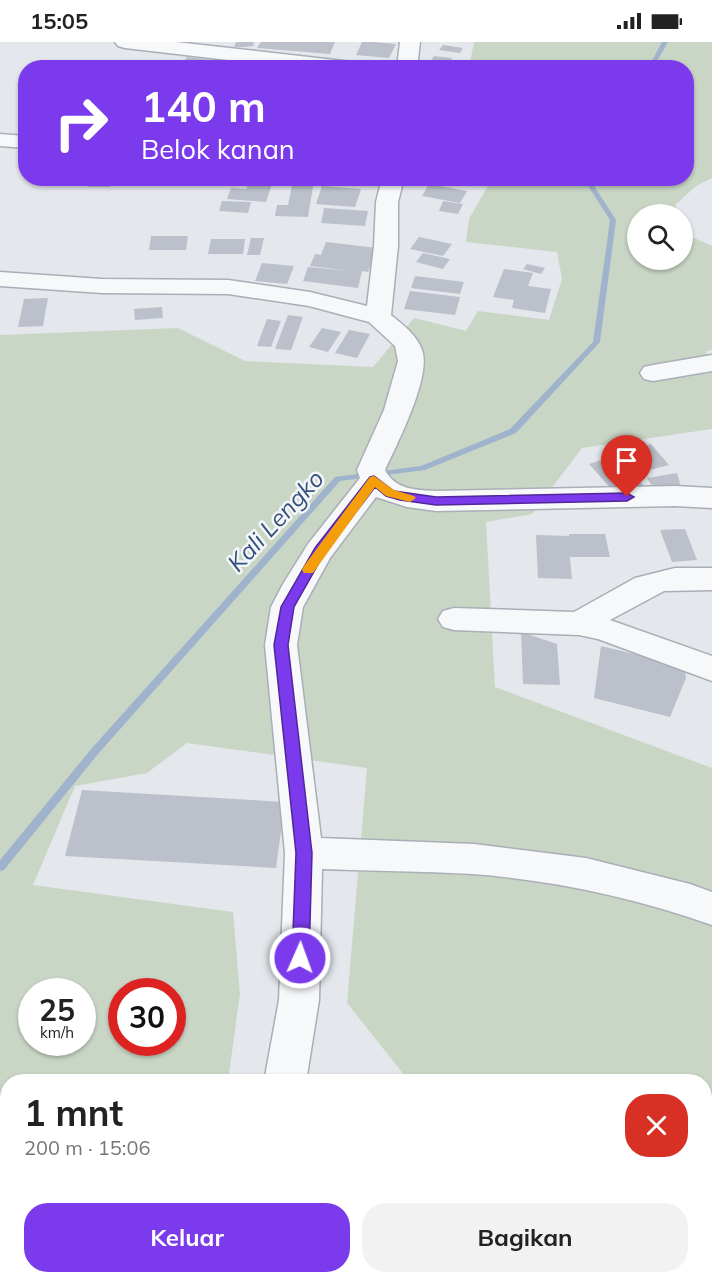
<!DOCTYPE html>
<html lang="id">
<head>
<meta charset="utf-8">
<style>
  body { margin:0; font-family:Mulish,sans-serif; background:#f2f2f2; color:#222; height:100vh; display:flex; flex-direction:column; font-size:22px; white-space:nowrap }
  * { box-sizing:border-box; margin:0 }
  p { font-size:20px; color:#767676 }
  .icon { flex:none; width:33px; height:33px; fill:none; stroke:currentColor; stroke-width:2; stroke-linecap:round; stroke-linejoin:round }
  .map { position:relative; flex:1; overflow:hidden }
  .sheet { position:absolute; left:0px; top:1032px; width:712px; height:210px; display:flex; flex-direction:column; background:#fff; border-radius:24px 24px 0 0; box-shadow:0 2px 4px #0004 }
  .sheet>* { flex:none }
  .banner { position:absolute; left:18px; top:18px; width:676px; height:126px; border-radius:24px; box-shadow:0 2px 4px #0004; background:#7c3aed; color:#fff; overflow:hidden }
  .fabs { position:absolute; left:627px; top:162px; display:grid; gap:12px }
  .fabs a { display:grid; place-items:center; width:66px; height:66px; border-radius:50%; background:#fff; box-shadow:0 2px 4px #0004; font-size:30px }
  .speed { position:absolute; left:18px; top:936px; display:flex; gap:12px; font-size:30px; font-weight:700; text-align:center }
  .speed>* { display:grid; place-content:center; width:78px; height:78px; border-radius:50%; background:#fff; box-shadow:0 2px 4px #0004; line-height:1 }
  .speed small { font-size:15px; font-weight:400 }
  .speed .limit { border:9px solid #d22; background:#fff; color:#111 }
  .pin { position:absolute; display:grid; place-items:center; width:51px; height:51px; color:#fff; margin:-62px -26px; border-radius:50% 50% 50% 0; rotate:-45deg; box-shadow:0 0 6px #0007 }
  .pin .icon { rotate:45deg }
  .me { position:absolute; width:66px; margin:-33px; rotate:2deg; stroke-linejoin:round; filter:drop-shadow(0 0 4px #0008) }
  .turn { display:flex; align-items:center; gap:21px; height:126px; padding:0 24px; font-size:27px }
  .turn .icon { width:78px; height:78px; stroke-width:2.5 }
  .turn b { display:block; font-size:42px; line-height:51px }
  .round { display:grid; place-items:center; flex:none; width:63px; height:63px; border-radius:24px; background:#f2f2f2 }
  .summary { display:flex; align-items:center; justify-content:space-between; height:102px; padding:0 24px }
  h1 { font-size:36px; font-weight:700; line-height:45px }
  .button { display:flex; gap:12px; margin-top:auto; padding:12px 24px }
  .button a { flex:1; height:69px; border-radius:24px; background:#7c3aed; color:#fff; font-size:24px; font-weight:700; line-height:69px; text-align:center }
  .button a+a { background:#f2f2f2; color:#222 }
  .status { display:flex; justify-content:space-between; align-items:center; height:42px; padding:0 30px; background:#fff; direction:ltr }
  .status svg { height:16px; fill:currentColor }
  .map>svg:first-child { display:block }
  .green { fill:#c9d6c5; fill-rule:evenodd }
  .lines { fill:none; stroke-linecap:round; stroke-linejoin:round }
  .stream { fill:#9fb4cc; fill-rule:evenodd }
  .building { fill:#bbc0ca }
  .street-casing { stroke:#a9aeb7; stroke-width:3 }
  .street { fill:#f7f8fa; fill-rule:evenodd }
  .route { fill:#7c3aed; stroke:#51269a; stroke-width:1.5 }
  .slow { fill:#f59e0b }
  .labels { text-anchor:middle; stroke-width:5; stroke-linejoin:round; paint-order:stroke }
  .water-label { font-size:24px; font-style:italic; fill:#34527a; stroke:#f4f6f9 }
</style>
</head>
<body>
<div class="status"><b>15:05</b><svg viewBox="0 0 49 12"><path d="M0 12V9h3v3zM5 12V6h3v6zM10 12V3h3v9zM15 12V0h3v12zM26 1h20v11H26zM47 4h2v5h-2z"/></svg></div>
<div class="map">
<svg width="712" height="1242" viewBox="0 0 712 1242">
  <rect width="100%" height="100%" fill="#e4e7ec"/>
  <path class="green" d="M474,0H712V136L696,144L675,163L679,172H638V218H682L683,178L692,195L712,204V308L706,309L712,326V387L582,406L532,472L486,480L495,645L712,726V1242H404L406,1234H705V1040L409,1039L347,961L367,726L187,701L147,731L75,744L33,843L233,870L240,952L228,1039L8,1040V1234L201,1235L200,1242H0V293L178,286L245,319L373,325L414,276L466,289L478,269L549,278L562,237L557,210L466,200L469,177L492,137L687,136V26L505,25L470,21ZM32,950H82V1000H32ZM122,950H172V1000H122Z"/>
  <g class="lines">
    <path class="stream" d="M662,0H668L653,26H648Z
      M583,136H589L616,178L600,300L516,391L425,428L340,439L98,712L4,828L0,829V818L92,706L335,435L421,424L510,387L593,300L610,178Z"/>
  </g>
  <path class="building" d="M236,0H254L253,4L246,5H234Z
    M261,0H335L330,12L257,6Z
    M362,0H373L396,2L389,16L356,13Z
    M443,3L463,6L460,11L439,8Z
    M434,14L452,16L449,23L430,20Z
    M187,15L229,20L225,26H179Z
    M239,19L259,20L256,26H228L231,21L237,22Z
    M91,136H112L110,145H88Z
    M251,136H274L266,160L227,157L231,146L246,147Z
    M293,138L314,139L308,175L275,174L277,163H288Z
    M429,142L467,149L460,161L422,154Z
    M322,144L361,147L355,165L316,162Z
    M222,159L251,160L248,171L219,169Z
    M443,159L463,162L458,172L439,169Z
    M324,166L368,169L365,184L321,181Z
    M151,194H188L186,208H149Z
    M419,195L452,202L443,214L410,207Z
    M251,196H264L260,213H247Z
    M211,197H245L243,212H208Z
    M326,200L377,206L368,230L362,229L358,246L303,239L308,225L352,229L310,224L315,212L321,213Z
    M423,211L450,217L443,227L416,220Z
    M262,221L294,224L287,242L255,239Z
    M527,222L545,226L541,232L523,227Z
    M504,227L533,231L528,244L551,247L545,271L512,266L514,258L493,255Z
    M415,234L464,240L460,252L411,246Z
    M410,249L460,255L455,273L404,267Z
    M48,256L43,284L18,285L24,257Z
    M162,265L163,276L135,278L134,267Z
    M288,273L303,275L291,308L275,307Z
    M267,277L281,279L271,305L257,304Z
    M322,286L341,290L328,310L309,305Z
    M349,288L370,292L357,316L335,311Z
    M651,402L669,423L638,431L621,410Z
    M615,414L647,447L614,450L589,422Z
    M677,431L682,448H655L647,436Z
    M685,487L697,518L672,520L660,488Z
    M569,492H605L610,515H570L572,537L538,536L536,493L569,494Z
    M521,590L557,602L560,643L523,642Z
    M601,604L684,624L686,636L670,675L594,656Z
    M82,748L285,760L276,826L65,814Z"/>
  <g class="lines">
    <g class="street-casing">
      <path id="street" d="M115,0H176L352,20L359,22L362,26H296L125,6L118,4Z
        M400,0H420L417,26H397Z
        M0,92L26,94V106L0,104Z
        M382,136H404L398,160V204L391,273C402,282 417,293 422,308C432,334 397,402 385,428C395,448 417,448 436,449L675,444L712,446V466L675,464L436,469L407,465L376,455L330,516L303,565L297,603L321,796L474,802L586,816L690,842L712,850V883C636,856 554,838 472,832C422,829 372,829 322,827L319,958L306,1040H264L279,958L285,811L265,603L271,565L283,542L308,502L360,436L357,428L384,368L398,319L395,304L369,280L309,264L228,252L102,251L0,244V230L102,237L228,238L310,250L367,264L374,204L376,160Z
        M712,313V329L653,339L644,337L640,331L644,325L653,323Z
        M675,526H712V548L664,549L610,578L712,614V639L598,597L579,593L454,588L443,585L438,577L443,569L454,566L574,570L635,536Z
        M227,1234H273L271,1242H225Z"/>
    </g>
    <use href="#street" class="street"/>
  </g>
  <path class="route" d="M374,434L394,449L436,455L627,451L634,455L627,459L436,463L400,458L386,454L375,445L324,512L294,565L288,603L312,811L309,916L306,921L300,923L295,921L292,916L296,811L274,603L281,565L315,506L370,435Z"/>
  <path class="slow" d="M374,434L394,448L414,454L416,456L410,460L386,454L375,445L313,531H304L302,528L304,524L370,435Z"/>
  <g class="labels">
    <g class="water-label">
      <text transform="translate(276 479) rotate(-47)" y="8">Kali Lengko</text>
    </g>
  </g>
</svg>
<div class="fabs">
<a><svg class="icon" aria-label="search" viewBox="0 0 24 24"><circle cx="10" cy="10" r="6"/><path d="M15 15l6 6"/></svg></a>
</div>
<div class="speed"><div>25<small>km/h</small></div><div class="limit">30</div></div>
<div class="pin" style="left:627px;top:455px;background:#d93025"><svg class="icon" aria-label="arrive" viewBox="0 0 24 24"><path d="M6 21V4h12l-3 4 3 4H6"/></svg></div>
<svg class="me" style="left:300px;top:916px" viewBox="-20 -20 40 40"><circle r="17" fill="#7c3aed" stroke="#fff" stroke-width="3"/><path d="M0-11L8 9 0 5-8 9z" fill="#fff"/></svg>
<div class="banner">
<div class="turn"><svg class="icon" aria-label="right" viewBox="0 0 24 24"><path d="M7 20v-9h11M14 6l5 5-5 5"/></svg><div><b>140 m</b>Belok kanan</div></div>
</div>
<section class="sheet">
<div class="summary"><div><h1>1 mnt</h1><p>200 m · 15:06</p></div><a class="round" style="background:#d93025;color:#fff"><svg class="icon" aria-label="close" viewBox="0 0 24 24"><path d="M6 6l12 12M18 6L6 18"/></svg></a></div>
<div class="button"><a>Keluar</a><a>Bagikan</a></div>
</section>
</div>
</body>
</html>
